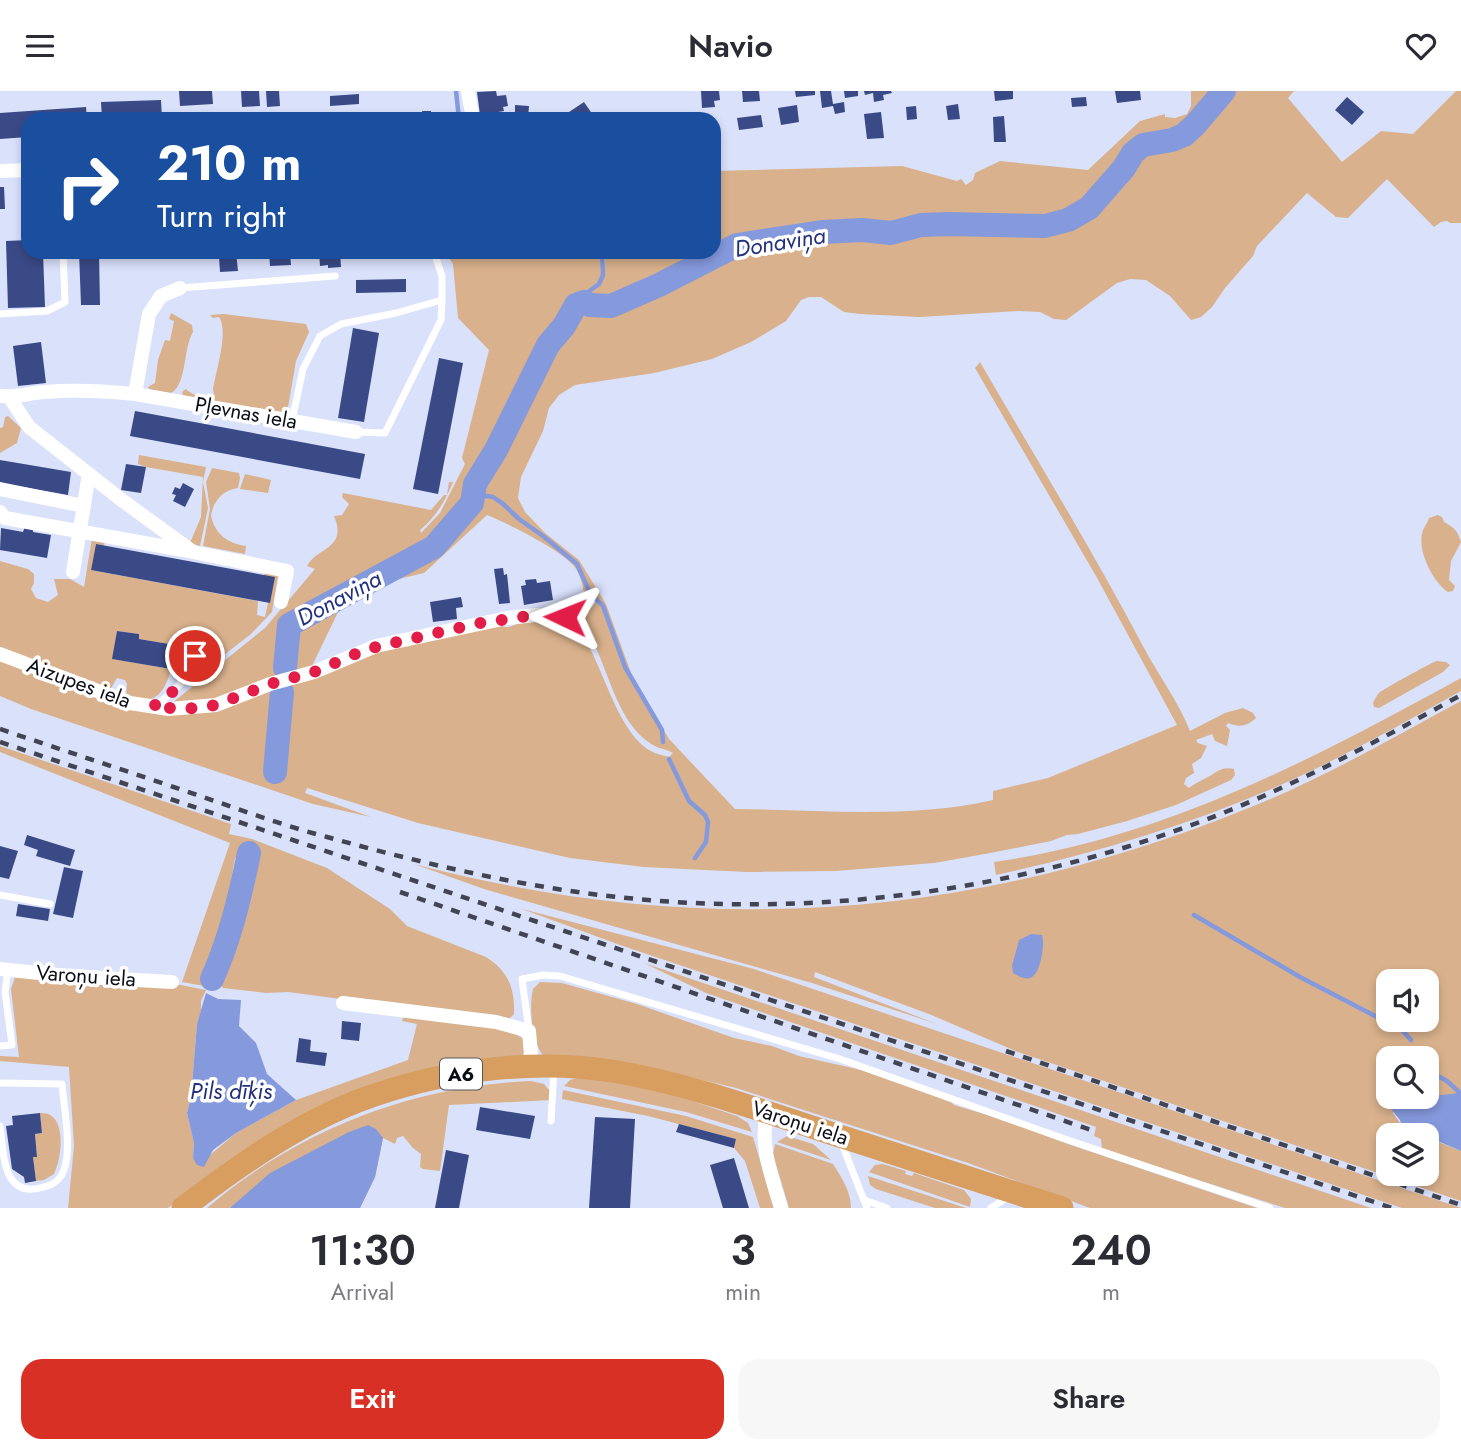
<!DOCTYPE html>
<html lang="en">
<head>
<meta charset="utf-8">
<style>
  body { margin:0; font-family:Jost,sans-serif; background:#f7f7f7; color:#2b2b33; height:100vh; display:flex; flex-direction:column; font-size:26px; white-space:nowrap }
  * { box-sizing:border-box; margin:0 }
  p { font-size:23px; color:#7c7c81 }
  .icon { flex:none; width:38px; height:38px; fill:none; stroke:currentColor; stroke-width:2; stroke-linecap:round; stroke-linejoin:round }
  .map { position:relative; height:1117px; overflow:hidden }
  .drawer { display:flex; flex-direction:column; background:#fff; flex:1 }
  .drawer>* { flex:none }
  .top-card { position:absolute; left:21px; top:21px; width:700px; height:147px; border-radius:21px; box-shadow:0 4px 10px #0003; background:#1a4fa0; color:#fff; overflow:hidden }
  .fabs { position:absolute; left:1376px; top:878px; display:grid; gap:14px }
  .fabs a { display:grid; place-items:center; width:63px; height:63px; border-radius:14px; background:#fff; box-shadow:0 4px 10px #0003; font-size:35px }
  .pin { position:absolute; display:grid; place-items:center; width:60px; height:60px; color:#fff; margin:-30px; border:4px solid #fff; border-radius:50%; box-shadow:0 2px 7px #0007 }
  .me { position:absolute; width:77px; margin:-38px; rotate:272deg; stroke-linejoin:round; filter:drop-shadow(0 0 5px #0008) }
  .turn { display:flex; align-items:center; gap:24px; height:147px; padding:0 21px; font-size:32px }
  .turn .icon { width:91px; height:91px; stroke-width:2.5 }
  .turn b { display:block; font-size:49px; line-height:60px }
  .eta { display:flex; justify-content:space-evenly; align-items:center; height:119px; text-align:center }
  .eta b { font-size:42px; font-weight:600; line-height:49px }
  .primary-button { display:flex; gap:14px; margin-top:auto; padding:14px 21px }
  .primary-button a { flex:1; height:80px; border-radius:21px; background:#d93025; color:#fff; font-size:28px; font-weight:600; line-height:80px; text-align:center }
  .primary-button a+a { background:#f7f7f7; color:#2b2b33 }
  header { display:flex; justify-content:space-between; align-items:center; height:91px; padding:0 21px; background:#fff; font-size:32px; font-weight:600 }
  .map>svg:first-child { display:block }
  .green { fill:#d9b18c; fill-rule:evenodd }
  .water { fill:#8599dd }
  .lines { fill:none; stroke-linecap:round; stroke-linejoin:round }
  .stream { stroke:#8599dd; stroke-width:4.5 }
  .river { stroke:#8599dd; stroke-width:24 }
  .building { fill:#3a4a87 }
  .service { stroke:#fff; stroke-width:7 }
  .minor { stroke:#fff; stroke-width:14 }
  .trunk { stroke:#d79e5f; stroke-width:23 }
  .rail { stroke:#414452; stroke-width:4.5; stroke-dasharray:9 9; stroke-linecap:butt }
  .route { stroke:#e11d48; stroke-width:12; stroke-dasharray:0 21.6 }
  .labels { text-anchor:middle; stroke-width:7; stroke-linejoin:round; paint-order:stroke }
  .shield { fill:#fff; stroke:#54565c; stroke-width:2 }
  .shield-label { font-size:19px; font-weight:bold; fill:#0b0d16 }
  .street-label { font-size:21px; fill:#0b0d16; stroke:#fff }
  .water-label { font-size:23px; font-style:italic; fill:#23307f; stroke:#fff }
</style>
</head>
<body>
<header><svg class="icon" aria-label="menu" viewBox="0 0 24 24"><path d="M4 6h16M4 12h16M4 18h16"/></svg>Navio<svg class="icon" aria-label="heart" viewBox="0 0 24 24"><path d="M12 20l-8-8c-3-5 5-10 8-4 3-6 11-1 8 4z"/></svg></header>
<div class="map">
<svg width="1461" height="1117" viewBox="0 0 1461 1117">
  <rect width="100%" height="100%" fill="#d9e1fb"/>
  <path class="green" d="M1191,0H1294L1288,7L1342,71L1381,40L1413,43L1456,0H1461V132H1450L1447,130L1441,131L1434,136L1387,88L1348,127L1336,126L1307,102L1257,155L1253,165L1225,197L1212,216L1201,226L1191,229L1170,205L1146,189L1130,188L1117,192L1066,229L1054,228L1040,221L1019,220L920,226L860,223L844,221L821,206H809L801,209L786,230L751,251L712,268L654,282L575,294L559,304L549,317L543,340L521,386L518,407L525,421L545,442L579,469L606,513L631,582L669,648L735,718C819,719 911,728 993,709V700L1048,687L1177,634L1096,485L975,277L980,271C1035,366 1093,460 1144,557C1159,585 1178,610 1190,640L1225,622L1243,617L1253,622L1256,627C1247,635 1240,637 1228,632L1226,635L1230,639L1227,655L1215,650L1212,643L1196,649L1198,652L1207,655L1201,667L1192,673L1194,682L1186,687L1184,693L1189,697C1195,692 1199,691 1206,687C1217,682 1220,675 1234,678L1235,684L1231,689L1176,714L1127,730L1078,743L1067,744L1051,750L985,763L934,772L836,780L747,781L644,776L570,767L418,732L307,697L305,702L371,726L313,713L31,618L0,605V569L58,590L95,607H102L131,619L181,621L228,614L265,598L304,588L361,564L388,556L494,533C500,533 503,537 509,536C514,535 519,531 524,529C537,524 553,525 566,530C598,542 609,634 649,659C655,663 663,664 669,666L673,662C667,658 659,658 653,654C619,634 610,585 594,553C588,541 577,534 578,520L592,516L596,511L593,507H585C583,496 581,484 574,475C559,458 509,433 487,424L424,482L377,493L342,513L311,577L307,581C296,584 285,585 274,588C257,594 239,609 222,605C213,615 184,618 172,612L265,537L315,478L307,475C317,456 348,458 334,425L342,424L349,413L342,406L343,402L431,419L444,404H447L449,391H453C445,410 436,426 420,439L421,442L440,422L465,373L462,367L489,259L458,227L453,173L445,161H600L601,184L598,191H601L605,181V161H705L707,168L720,161L718,156L714,155V80L902,75L957,90L961,88L966,94L973,89L975,82L1000,70L1088,79L1140,30L1165,23V26L1175,27L1187,23L1191,15ZM573,217H575L565,239L549,257L537,285H531L543,258Z
    M171,222L192,234L193,241C183,257 187,294 171,302L149,298L148,296L155,292L158,269L165,249L170,250L174,230L169,228Z
    M223,223L306,233L309,241L296,270L287,322L183,305L182,301L186,298C193,305 205,308 214,303L213,298C216,280 229,240 219,226L213,227L210,224Z
    M8,325L21,337L17,352L0,362V337L3,336L5,326Z
    M139,364L206,376L203,391L208,417L200,455L190,452L201,426L203,386L146,376L138,373Z
    M212,377L239,382L240,387L238,397C223,399 214,409 211,424C214,443 229,453 246,455L245,463L203,455L210,418L206,391Z
    M245,383L271,389L268,402L240,398Z
    M1438,424L1442,426L1444,431C1454,437 1457,438 1461,451L1451,470L1449,489L1455,495L1453,500L1448,501C1433,491 1418,461 1422,443C1423,437 1427,433 1429,427Z
    M92,447L105,449L104,455L96,453L91,479L258,510L257,524L265,526L268,512H270L264,484L265,480L278,485L272,521L251,543L224,564L174,557V554L139,548V543L117,540L113,568L171,578C164,606 152,615 126,604L127,593L125,589L117,587L110,599L0,560V470L28,478L34,483V492L31,498L36,507L48,511L58,504L54,488H70L84,496Z
    M1437,570L1446,571L1450,574L1443,581L1379,617L1374,616L1373,612C1373,611 1378,603 1379,602C1384,598 1434,570 1437,570Z
    M1461,587V600C1400,634 1340,668 1276,696C1186,735 1092,763 996,784L994,771C1164,747 1313,668 1461,587Z
    M1461,610V1001L1448,1005H1426V968H1388V1006H1401L1397,1008L1393,1022L1408,1044L1421,1045H1388V1083H1426V1046L1461,1060V1110L1018,961L929,923L815,881L814,886L937,933L812,892L484,798L414,773C703,849 974,829 1251,716C1324,687 1392,647 1461,610ZM1388,891H1426V929H1388Z
    M0,655L231,733L229,743L252,748L327,777L390,818L407,835L486,866C508,880 515,897 514,923L507,930L288,901L266,902L223,897L217,889C230,870 240,844 241,820C242,815 241,809 243,804C248,786 259,783 254,762L245,759L235,767L231,790L236,801V811L228,837L229,846L204,895L182,891L230,752L0,661Z
    M522,818L754,878L1461,1117H1402L620,854Z
    M644,872L1371,1117H1285L1102,1058L1101,1048L1094,1045L1096,1036L706,902Z
    M15,886L181,894L206,899L201,910V920L197,933L191,1006L187,1022L194,1052L193,1067L210,1064L236,1042L296,1009L408,969L417,933L402,930L404,924C431,928 504,930 523,948L524,962L522,965L474,972L213,1082L168,1117H68L74,1055L69,976L0,970V965L19,966L11,898Z
    M540,891L562,892L637,913L734,947L772,955L799,965L866,980L950,1010L954,1014L1011,1031L1071,1054L1257,1117H1090L968,1072L736,997L660,979L544,965C531,952 529,915 533,898Z
    M581,986L654,997L737,1025L748,1032L752,1041L686,1021L564,995L570,989Z
    M531,990L544,993L548,998H553L552,1009L449,1014L440,1080L423,1078L420,1076L421,1063L413,1057L403,1045L397,1047L395,1053L383,1047L375,1086L360,1117H238L236,1114L230,1117H207C298,1039 412,995 531,990Z
    M563,999L686,1025L753,1046L774,1117H760L745,1070L734,1057L736,1048L648,1025L562,1008Z
    M40,1022C68,1020 62,1067 54,1083L44,1089L36,1090L33,1066L37,1065L35,1043L42,1042Z
    M787,1045L813,1053L831,1069L777,1051Z
    M775,1053L833,1073C842,1087 851,1101 851,1117H789L773,1063Z
    M883,1073L906,1080L905,1083L912,1085L914,1082L964,1099L971,1108L970,1116L869,1081L875,1074Z
    M868,1085L966,1117H935L876,1098L870,1094Z"/>
  <path class="water" d="M1031,843L1042,844C1045,853 1041,884 1030,887C1024,889 1018,884 1013,882L1012,875L1019,849Z
    M206,902L218,908L241,909L239,935L256,952L267,983L296,1009L236,1042L213,1059L204,1076L197,1074L193,1067L194,1052L187,1022L191,1006L197,933Z
    M1461,1001V1060L1426,1045L1404,1042L1400,1029L1391,1018L1393,1012C1404,1001 1442,1007 1461,1001Z
    M368,1034L376,1038L383,1047L375,1086L360,1117H230L270,1082L349,1041Z"/>
  <g class="lines">
    <path class="stream" d="M456,0L459,28
      M584,211L588,201L599,193L603,184L602,161
      M474,403L493,406L502,412L519,428L543,445L577,473L590,502L603,515L625,576L662,639L663,651
      M669,668L689,710L705,724L708,731L706,751L695,767
      M1194,824L1300,886L1402,939L1411,949
      M1429,980L1447,990L1459,1001"/>
    <path class="river" d="M285,577L289,534L434,456L472,412L475,393L496,359L548,254L564,235L576,214L584,211L590,214L611,215L659,194L737,154L822,141L862,139L891,142L921,134L948,133L1045,135L1068,129L1089,117L1124,77L1133,62L1143,54L1172,49L1184,44L1195,34L1224,0
      M275,681L282,601
      M212,888C230,848 240,806 249,762"/>
  </g>
  <path class="building" d="M179,0H212L213,13L180,15Z
    M241,0H259L260,15L242,16Z
    M266,0H279L280,15L267,16Z
    M496,0L497,5L506,4L508,15L503,16L504,20L480,24L477,1Z
    M701,0H719L720,9L714,10L715,16L702,17Z
    M742,0H759L760,10L743,11Z
    M795,0H815V4L796,6Z
    M820,0H831L833,13L844,11L845,21L835,23L833,15L822,17Z
    M844,0H858V5L845,7Z
    M864,0H891L892,2L883,4L884,9L874,11L873,2L865,4Z
    M994,0H1013V8L995,10Z
    M1115,0H1140L1141,9L1117,12Z
    M359,3V13L330,15V5Z
    M1086,6L1087,15L1072,16L1071,7Z
    M1347,6L1364,21L1352,34L1335,19Z
    M161,9L162,28H102L101,11Z
    M584,11L595,27L562,28L571,23L569,21Z
    M958,13L960,28L948,29L946,15Z
    M515,14L529,15L528,27L525,24V28H515Z
    M797,14L799,31L781,34L778,17Z
    M916,15L917,28L907,29L906,16Z
    M86,16L87,28H28V46L0,48V22Z
    M422,20H431V23H439V28H415V25L423,24Z
    M881,21L884,47L867,48L864,23Z
    M761,24L763,36L739,39L737,27Z
    M1004,25L1006,51H994L993,26Z
    M0,96H4L5,118H0Z
    M28,149V161H43L45,216L8,217L6,150Z
    M79,161H99L100,214H81Z
    M222,161H236L238,180L220,181L219,166H223Z
    M269,161H290L291,174L270,175Z
    M319,161H340L341,176L328,177V174L320,175Z
    M406,188V201L356,202V189Z
    M353,237L379,242L364,331L338,327Z
    M41,251L46,292L18,295L13,255Z
    M439,267L463,272L438,403L413,398Z
    M135,320L365,363L360,388L130,345Z
    M0,369L71,381L68,404L0,392Z
    M126,373L146,376L141,402L121,399Z
    M183,392L194,398L185,416L173,410L176,404L172,403L175,396L180,398Z
    M25,435L33,437V441L51,444L47,467L0,459L1,437L23,441Z
    M96,453L275,486L270,512L91,479Z
    M503,477L504,484L507,483L510,512L499,513L494,478Z
    M536,488L537,492L550,490L553,509L524,514L521,495L526,494L525,489Z
    M461,506L463,516L456,517L457,528L433,531L430,511Z
    M117,540L139,543V548L175,554L171,578L112,568Z
    M27,744L75,759L70,775L36,765L38,759L24,754Z
    M0,755L18,760L9,788L0,786Z
    M64,776L83,780L73,827L53,823Z
    M18,813L50,818L48,830L16,825Z
    M342,930L361,932L359,950L341,948Z
    M299,947L311,949L310,960L327,962L325,975L296,971Z
    M480,1016L535,1025L530,1048L476,1039Z
    M40,1022L42,1042L35,1043L37,1066H33L36,1090L25,1092L24,1086L12,1078L6,1035L13,1034L12,1025Z
    M595,1026L635,1028L630,1117H589Z
    M679,1033L736,1048L734,1057L676,1041Z
    M446,1059L469,1064L459,1117H435Z
    M734,1067L749,1117H723L710,1074Z"/>
  <g class="lines">
    <path class="service" d="M180,197L335,185
      M0,223L47,220L65,211L63,161
      M292,330L303,278L320,245L341,233L396,222L442,209V185L434,161
      M356,341L385,342L441,229L442,209
      M156,614C174,601 189,587 195,565
      M0,804L50,813
      M529,940L522,888L543,884L560,885L840,968L1062,1047L1270,1117
      M0,955L12,954L5,901L8,879
      M0,992L62,993C64,1017 72,1057 64,1079C61,1088 53,1094 44,1096C2,1109 4,1063 0,1035
      M551,1030L554,978
      M842,1053L867,1117
      M864,1109L887,1117
      M991,1117L1008,1106"/>
    <path class="minor" d="M468,0L473,28
      M0,80L28,79
      M135,303L149,223L161,205L180,197
      M0,305C15,307 29,302 45,301C75,298 105,300 135,303L356,341
      M10,307L29,336L123,410L193,461L287,480L281,511
      M0,398L84,415
      M0,421L5,427L189,460
      M73,481L89,383
      M0,563L130,612L169,618L216,614L270,593L314,581L376,555L507,527L536,524L565,526
      M0,878L68,885L172,891
      M343,912L496,931L529,940L532,976
      M767,1021C759,1055 772,1086 781,1117"/>
    <path class="trunk" d="M183,1117C237,1076 294,1035 358,1010C438,980 532,966 618,981C687,993 754,1017 821,1039C901,1065 981,1091 1062,1117"/>
    <path class="rail" d="M0,638C68,661 136,683 203,706C244,720 285,735 327,746C425,773 526,797 627,807C830,828 1039,796 1228,720C1309,687 1385,646 1461,604
      M0,651L1392,1117
      M400,801L1091,1039
      M1006,960L1461,1114"/>
  </g>
  <g class="lines">
    <path class="route" d="M195,565C189,589 172,603 152,616L186,618L216,614L270,593L314,581L367,558L480,532L536,524L565,526"/>
  </g>
  <g class="labels">
    <rect class="shield" x="440" y="967.5" width="42" height="31" rx="5"/>
    <g class="shield-label">
      <text x="461" y="990">A6</text>
    </g>
    <g class="street-label">
      <text transform="translate(246 322) rotate(10)" y="7">Pļevnas iela</text>
      <text transform="translate(79 592) rotate(20)" y="7">Aizupes iela</text>
      <text transform="translate(86 885) rotate(4)" y="7">Varoņu iela</text>
      <text transform="translate(800 1032) rotate(18)" y="7">Varoņu iela</text>
    </g>
    <g class="water-label">
      <text transform="translate(780 151) rotate(-9)" y="8">Donaviņa</text>
      <text transform="translate(339 507) rotate(-28)" y="8">Donaviņa</text>
      <text x="231" y="1008">Pils dīķis</text>
    </g>
  </g>
</svg>
<div class="fabs">
<a><svg class="icon" aria-label="sound" viewBox="0 0 24 24"><path d="M4 9h4l5-4v14l-5-4H4zM17 9q2 3 0 6"/></svg></a>
<a><svg class="icon" aria-label="search" viewBox="0 0 24 24"><circle cx="10" cy="10" r="6"/><path d="M15 15l6 6"/></svg></a>
<a><svg class="icon" aria-label="layers" viewBox="0 0 24 24"><path d="M12 4l9 5-9 5-9-5zM3 14l9 5 9-5"/></svg></a>
</div>
<div class="pin" style="left:195px;top:565px;background:#d93025"><svg class="icon" aria-label="arrive" viewBox="0 0 24 24"><path d="M6 21V4h12l-3 4 3 4H6"/></svg></div>
<svg class="me" style="left:565px;top:526px" viewBox="-20 -20 40 40"><path d="M0-17L14 15 0 8-14 15z" fill="#e11d48" stroke="#fff" stroke-width="4"/></svg>
<div class="top-card">
<div class="turn"><svg class="icon" aria-label="right" viewBox="0 0 24 24"><path d="M7 20v-9h11M14 6l5 5-5 5"/></svg><div><b>210 m</b>Turn right</div></div>
</div>
</div>
<section class="drawer">
<div class="eta">
<div><b>11:30</b><p>Arrival</p></div>
<div><b>3</b><p>min</p></div>
<div><b>240</b><p>m</p></div>
</div>
<div class="primary-button"><a>Exit</a><a>Share</a></div>
</section>
</body>
</html>
